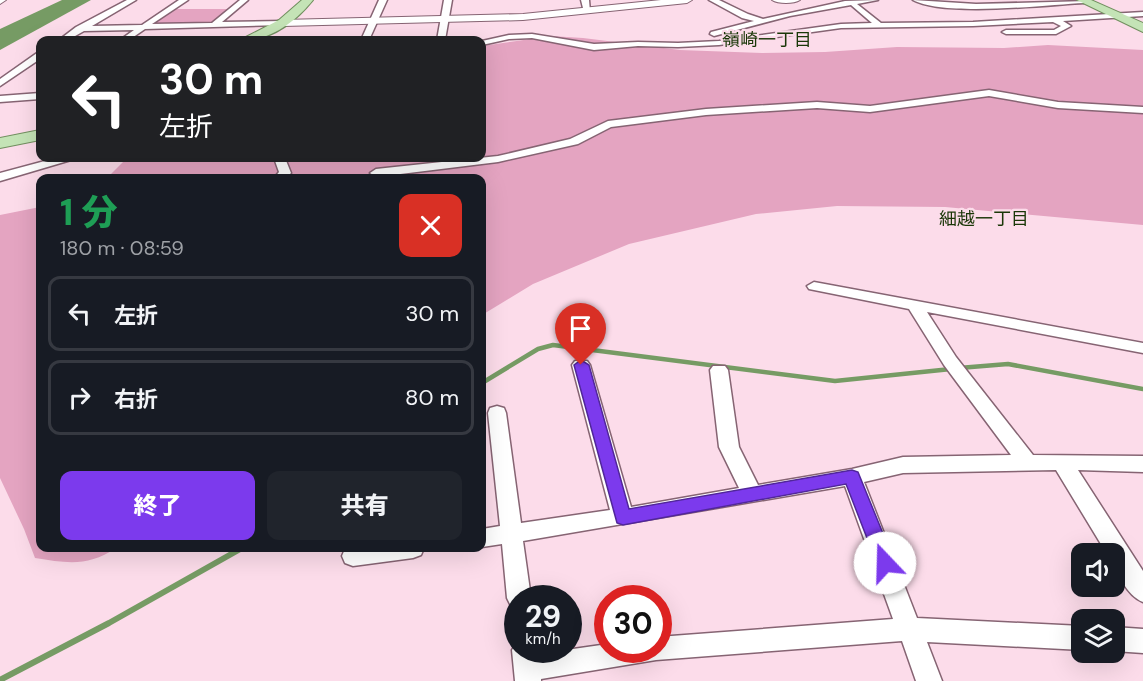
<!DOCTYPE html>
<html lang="ja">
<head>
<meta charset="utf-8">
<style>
  body { margin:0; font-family:"DM Sans","Noto Sans JP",sans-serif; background:#20242c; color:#f1f3f6; height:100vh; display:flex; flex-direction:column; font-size:22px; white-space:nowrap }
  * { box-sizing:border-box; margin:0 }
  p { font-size:20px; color:#9ea1a6 }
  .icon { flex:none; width:33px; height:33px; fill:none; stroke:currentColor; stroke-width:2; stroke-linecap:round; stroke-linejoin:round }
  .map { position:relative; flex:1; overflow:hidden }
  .side { position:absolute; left:36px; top:174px; width:450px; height:378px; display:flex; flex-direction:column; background:#171b24; border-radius:12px; box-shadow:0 6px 24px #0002 }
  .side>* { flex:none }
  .hud { position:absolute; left:36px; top:36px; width:450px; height:126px; border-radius:12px; box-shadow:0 6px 24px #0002; background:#202124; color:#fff; overflow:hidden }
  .controls { position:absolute; left:1071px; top:543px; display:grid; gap:12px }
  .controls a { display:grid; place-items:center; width:54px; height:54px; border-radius:12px; background:#171b24; box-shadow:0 6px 24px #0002; font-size:30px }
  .speed { position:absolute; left:504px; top:585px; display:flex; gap:12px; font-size:30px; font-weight:700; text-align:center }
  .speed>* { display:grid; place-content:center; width:78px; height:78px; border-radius:50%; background:#171b24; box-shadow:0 6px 24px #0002; line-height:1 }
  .speed small { font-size:15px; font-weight:400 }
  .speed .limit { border:9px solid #d22; background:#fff; color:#111 }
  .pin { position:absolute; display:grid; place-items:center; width:51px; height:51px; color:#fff; margin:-62px -26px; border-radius:50% 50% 50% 0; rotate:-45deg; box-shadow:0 0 6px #0007 }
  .pin .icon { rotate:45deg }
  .me { position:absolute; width:66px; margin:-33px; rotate:339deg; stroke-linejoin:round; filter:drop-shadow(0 0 4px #0008) }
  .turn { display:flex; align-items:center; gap:21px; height:126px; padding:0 24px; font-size:27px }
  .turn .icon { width:78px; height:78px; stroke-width:2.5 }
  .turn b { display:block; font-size:42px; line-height:51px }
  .round { display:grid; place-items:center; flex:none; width:63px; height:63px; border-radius:12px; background:#20242c }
  .head { display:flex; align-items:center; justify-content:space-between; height:102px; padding:0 24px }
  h1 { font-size:36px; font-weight:800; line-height:45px; color:#1e9e55 }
  .primary-button { display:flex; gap:12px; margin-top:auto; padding:12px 24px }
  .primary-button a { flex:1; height:69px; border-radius:12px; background:#7c3aed; color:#fff; font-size:24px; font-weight:800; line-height:69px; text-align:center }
  .primary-button a+a { background:#20242c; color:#f1f3f6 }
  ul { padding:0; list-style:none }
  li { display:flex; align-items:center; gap:18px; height:75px; margin:0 12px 9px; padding:0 12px; border:3px solid #363941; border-radius:12px }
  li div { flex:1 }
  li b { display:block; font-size:22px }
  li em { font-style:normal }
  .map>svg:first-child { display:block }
  .green { fill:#e4a4c1 }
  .water { fill:#769b64 }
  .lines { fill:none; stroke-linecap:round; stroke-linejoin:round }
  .stream-far1 { stroke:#769b64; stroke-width:4.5 }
  .stream { stroke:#769b64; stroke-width:6 }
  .minor-casing { stroke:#866473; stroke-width:3 }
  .tertiary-casing { stroke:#866473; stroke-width:2 }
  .primary-casing { stroke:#718e5f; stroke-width:2 }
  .minor { fill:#fff; fill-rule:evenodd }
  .tertiary { fill:#fff; fill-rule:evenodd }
  .primary { fill:#c4e3b6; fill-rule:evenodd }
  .route { fill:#7c3aed; stroke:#51269a; stroke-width:1.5 }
  .labels { text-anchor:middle; stroke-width:4.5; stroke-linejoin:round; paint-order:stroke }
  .far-neighbourhood-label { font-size:18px; fill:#1a3708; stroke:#fcdcea }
</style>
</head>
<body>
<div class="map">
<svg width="1143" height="681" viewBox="0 0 1143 681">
  <rect width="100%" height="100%" fill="#fcdcea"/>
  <path class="green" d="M176,9H228L211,24L150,26Z
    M551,36L583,38L680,50L762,53L825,52L897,47L1004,48L1048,45L1143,50V225L945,207L837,206L756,214L629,244L533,284L482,315V178H107L125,160L133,158H482V46Z
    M40,207V548H116C88,567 67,563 35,558L24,529L0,478V215Z"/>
  <path class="water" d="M62,0H91L0,50V29Z"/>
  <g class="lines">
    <path class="stream-far1" d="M959,368L1008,364L1143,389
      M482,383L538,349L553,345L835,381L951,369"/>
    <path class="stream" d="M0,680L109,623L242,548"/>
    <g class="minor-casing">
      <path id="minor" d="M127,0H136L92,26L142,25L179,0H188L152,24L212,23L240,0H248L222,22L283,21L287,23L283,25L145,29L129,40H120L134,30L84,31L68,40H59L76,27Z
        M379,0H387L369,40H361Z
        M444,0H452L445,40H437Z
        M581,0H589L590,12H584Z
        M709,0H719L748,14L763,19L845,1L878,0L857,4L881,23L973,22L1143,12V16L1063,21L1071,26L1056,34H1006L1002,32L1006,30H1054L1061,26L1053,22L973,26L841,28L719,45L678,47L638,46L594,50L532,38L509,39L482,45V41L509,35L532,34L594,44L638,42L678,43L719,41L841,24L872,23L851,5L790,16L714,36L710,34L711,32L754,21L742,18Z
        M913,0L976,4L1088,1L1084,3C1047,5 943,17 913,0Z
        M37,53H40V59L0,86V79Z
        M989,90L1058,102L1143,107V113L1058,108L989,96L870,112L817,108L706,115L611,127L578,144L498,162L376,177L370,173L376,169L498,156L570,139L608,121L706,109L817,102L870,106Z
        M40,93V99L0,102V96Z
        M56,158H73L71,160L0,181V173Z
        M274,158H285L291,173L286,178H274L279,172Z
        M814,282L1143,343V353L927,312L956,357L1033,455L1143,456V472L1078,470L1143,571V602C1127,596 1114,570 1114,554H1107L1056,470L903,473L864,482L917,618L1082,626V650L927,642L942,681H916L902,641L656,660L541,679V681H515L512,650L518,641V650H537L538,654L608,644V650H658V637L893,619L845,486L523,541L531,598H518V608L511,606L507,598L502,544L482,547V529L500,526L488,413L490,408L497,406L504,408L506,413L521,523L610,510L572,365L575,361H587L590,365L631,507L739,488L719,447L710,370L713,366H725L728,370L739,447L758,485L852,469L903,457L1011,455L944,365L909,309L809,289L807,286Z
        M349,548H424L421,555L413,558L353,566L345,563L342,556L345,549Z
        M1114,627L1143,629V653L1114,651Z"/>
    </g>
    <g class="tertiary-casing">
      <path id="tertiary" d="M0,0H6L0,4Z
        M661,0H692L687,3L523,20L283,26L278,23L283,20L523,14Z
        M772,0H800C794,4 778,4 772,0Z"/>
    </g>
    <g class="primary-casing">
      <path id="primary" d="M302,0H313C296,21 272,40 244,40L246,37L279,20Z
        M1077,0H1091L1143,23V32Z
        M40,130V140L0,148V138Z"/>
    </g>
    <use href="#minor" class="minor"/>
    <use href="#tertiary" class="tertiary"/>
    <use href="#primary" class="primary"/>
  </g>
  <path class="route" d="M581,360L589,365L629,509L852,470L858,472L860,477L895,563L892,569L885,572L879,569L846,484L623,525L617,523L574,365Z"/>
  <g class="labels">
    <g class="far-neighbourhood-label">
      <text x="767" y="46">嶺崎一丁目</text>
      <text x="984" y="225">細越一丁目</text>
    </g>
  </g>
</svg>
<div class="controls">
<a><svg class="icon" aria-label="sound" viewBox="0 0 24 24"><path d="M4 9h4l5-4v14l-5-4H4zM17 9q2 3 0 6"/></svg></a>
<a><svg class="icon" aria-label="layers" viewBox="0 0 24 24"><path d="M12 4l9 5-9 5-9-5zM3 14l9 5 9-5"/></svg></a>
</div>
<div class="speed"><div>29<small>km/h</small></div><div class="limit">30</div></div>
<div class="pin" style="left:581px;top:365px;background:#d93025"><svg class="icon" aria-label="arrive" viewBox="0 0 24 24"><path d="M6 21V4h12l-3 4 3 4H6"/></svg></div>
<svg class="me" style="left:885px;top:563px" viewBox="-20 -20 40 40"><circle r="19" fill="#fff"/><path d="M0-13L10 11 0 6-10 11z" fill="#7c3aed"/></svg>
<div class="hud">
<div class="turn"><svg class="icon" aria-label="left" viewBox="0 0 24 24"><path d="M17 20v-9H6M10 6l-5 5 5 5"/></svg><div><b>30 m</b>左折</div></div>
</div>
<section class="side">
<div class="head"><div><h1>1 分</h1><p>180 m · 08:59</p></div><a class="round" style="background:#d93025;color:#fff"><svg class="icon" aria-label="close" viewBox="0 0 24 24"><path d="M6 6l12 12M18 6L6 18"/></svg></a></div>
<ul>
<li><svg class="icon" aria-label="left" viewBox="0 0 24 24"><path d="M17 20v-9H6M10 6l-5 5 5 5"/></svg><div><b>左折</b></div><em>30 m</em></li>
<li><svg class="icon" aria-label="right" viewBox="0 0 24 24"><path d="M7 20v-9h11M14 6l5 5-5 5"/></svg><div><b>右折</b></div><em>80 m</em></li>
</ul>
<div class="primary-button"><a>終了</a><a>共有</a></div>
</section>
</div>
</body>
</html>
